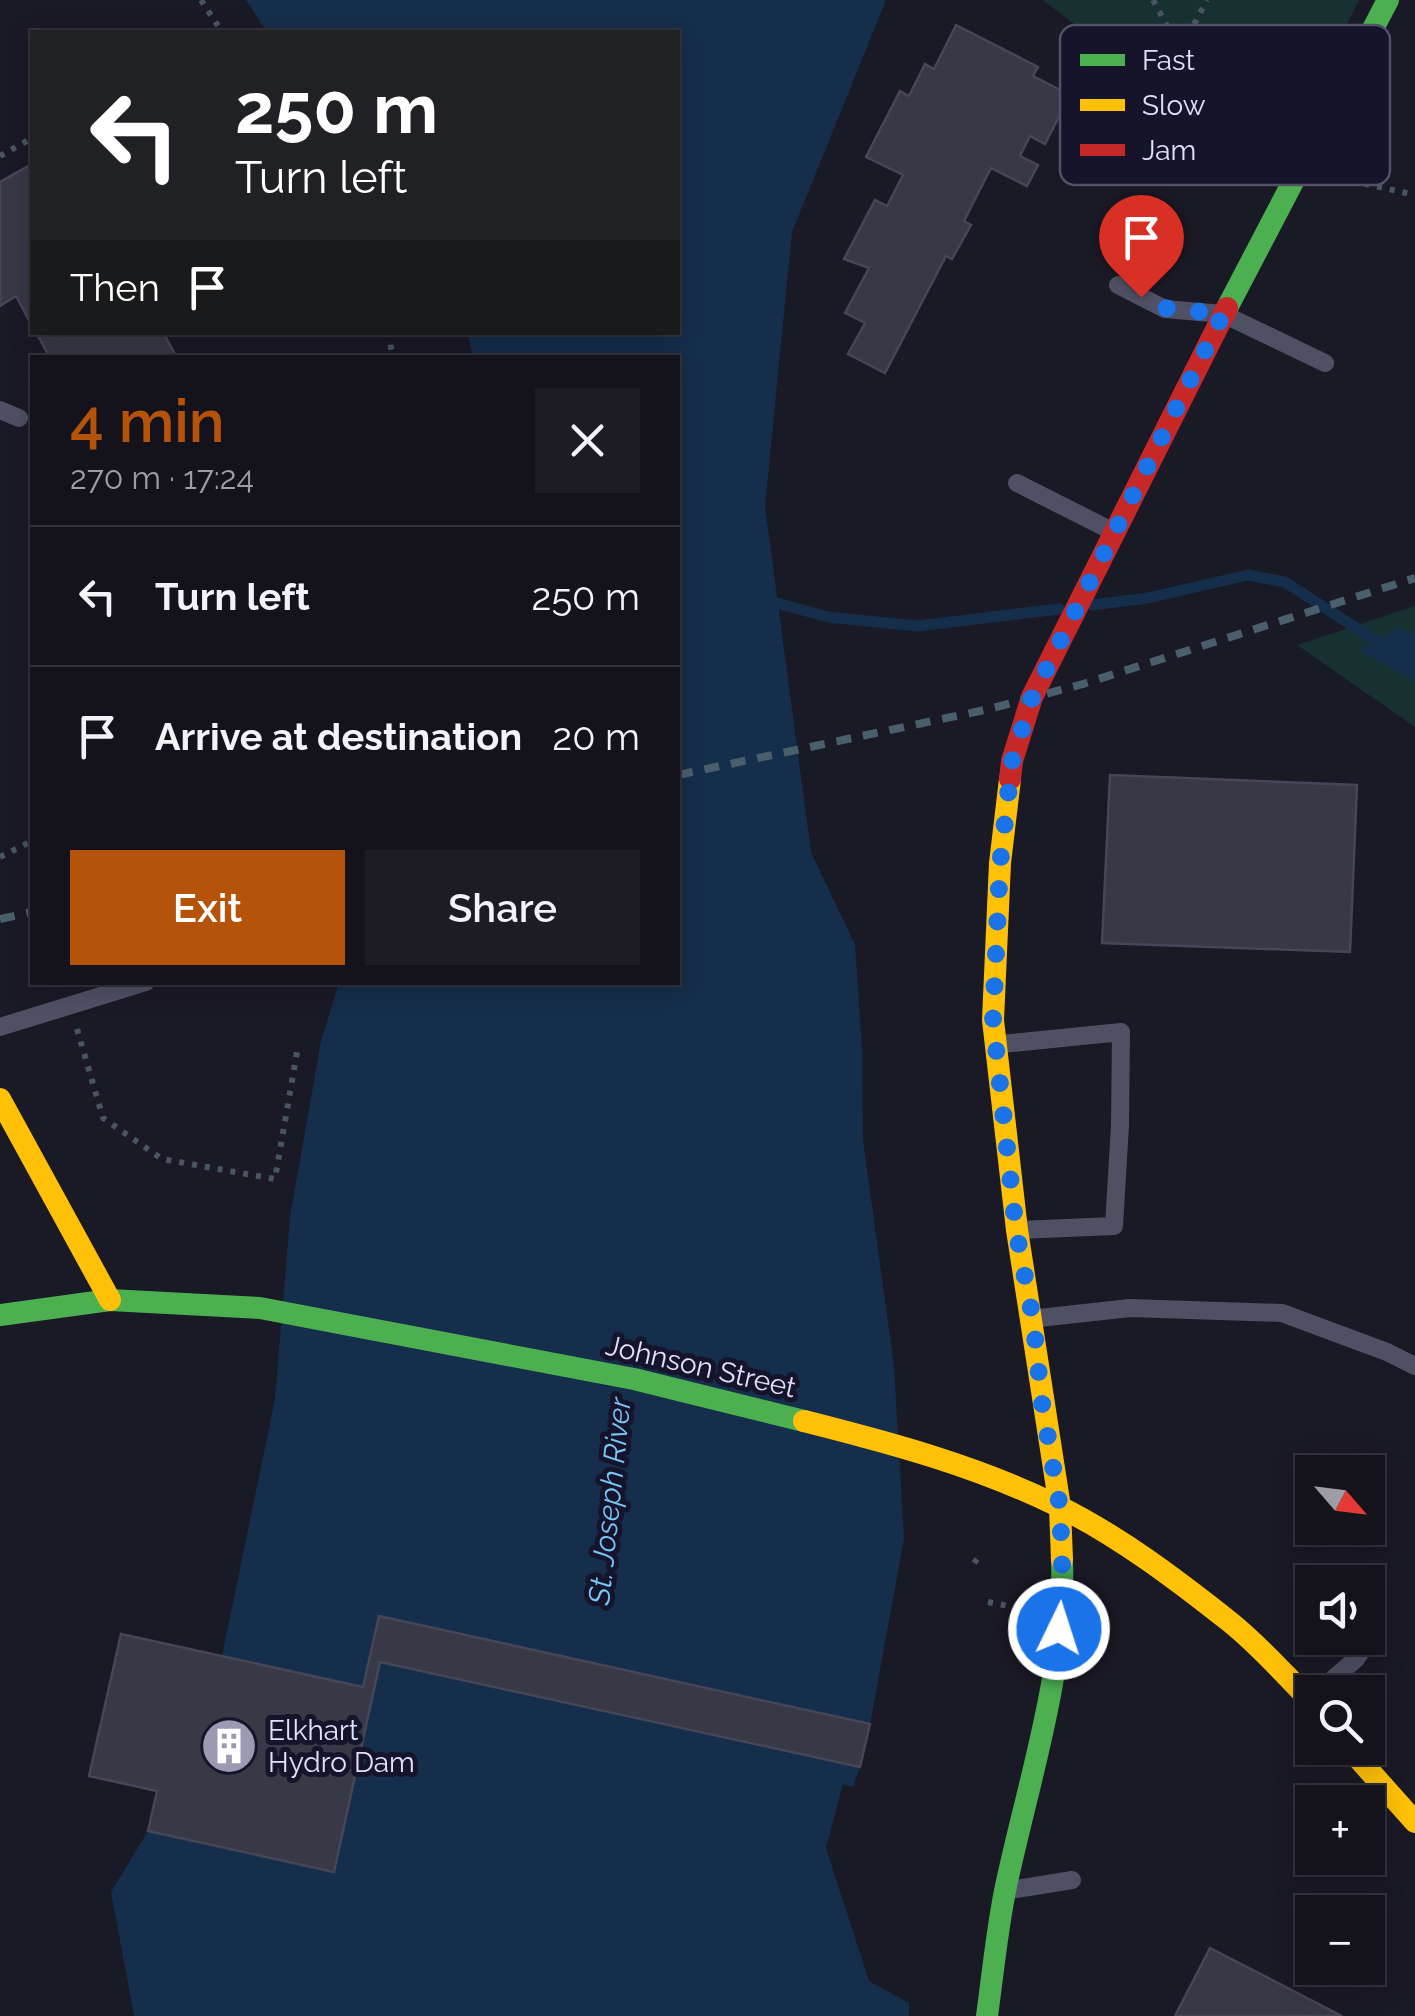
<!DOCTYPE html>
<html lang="en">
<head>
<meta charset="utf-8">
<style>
  body { margin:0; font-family:Raleway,sans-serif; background:#1d1c25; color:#f1f3f6; height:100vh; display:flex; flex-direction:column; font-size:38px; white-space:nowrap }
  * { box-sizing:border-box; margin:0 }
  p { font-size:32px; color:#9d9ea3 }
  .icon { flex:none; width:55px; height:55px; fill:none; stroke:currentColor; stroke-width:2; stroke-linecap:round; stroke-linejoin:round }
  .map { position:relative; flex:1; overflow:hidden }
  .panel { position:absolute; left:30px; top:355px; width:650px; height:630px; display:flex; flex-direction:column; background:#14131c; border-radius:0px; box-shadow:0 5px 25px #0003,0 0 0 2px #33323b }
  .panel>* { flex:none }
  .guide { position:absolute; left:30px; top:30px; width:650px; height:305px; border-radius:0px; box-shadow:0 5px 25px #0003,0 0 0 2px #33323b; background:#202124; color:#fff; overflow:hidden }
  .needle { width:65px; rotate:118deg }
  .fabs { position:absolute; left:1295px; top:1455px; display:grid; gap:20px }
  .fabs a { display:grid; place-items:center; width:90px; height:90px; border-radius:0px; background:#14131c; box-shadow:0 5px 25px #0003,0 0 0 2px #33323b; font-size:50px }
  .pin { position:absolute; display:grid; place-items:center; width:85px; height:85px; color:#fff; margin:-102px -42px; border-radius:50% 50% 50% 0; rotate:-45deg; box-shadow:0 0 10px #0007 }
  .pin .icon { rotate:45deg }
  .me { position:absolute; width:110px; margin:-55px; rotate:4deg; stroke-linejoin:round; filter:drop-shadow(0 0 8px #0008) }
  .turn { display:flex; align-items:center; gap:35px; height:210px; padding:0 40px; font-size:45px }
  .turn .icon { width:130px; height:130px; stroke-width:2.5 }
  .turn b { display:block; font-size:70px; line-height:85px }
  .then { display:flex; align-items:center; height:95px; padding:0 40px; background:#0003; gap:20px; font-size:38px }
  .round { display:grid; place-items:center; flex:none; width:105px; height:105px; border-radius:0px; background:#1d1c25 }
  .headline { display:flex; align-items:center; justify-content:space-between; height:170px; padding:0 40px }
  h1 { font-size:60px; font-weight:600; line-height:75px; color:#b45309 }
  .button { display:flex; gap:20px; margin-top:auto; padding:20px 40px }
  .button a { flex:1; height:115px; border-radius:0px; background:#b45309; color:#fff; font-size:40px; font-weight:600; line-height:115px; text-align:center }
  .button a+a { background:#1d1c25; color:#f1f3f6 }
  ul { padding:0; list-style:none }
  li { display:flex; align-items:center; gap:30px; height:140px; padding:0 40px; border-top:2px solid #33323b }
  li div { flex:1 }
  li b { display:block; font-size:38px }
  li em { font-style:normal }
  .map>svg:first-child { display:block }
  .green { fill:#173130 }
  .water { fill:#152e4b }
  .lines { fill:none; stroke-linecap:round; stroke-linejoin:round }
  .stream { stroke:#152e4b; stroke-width:11 }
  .building { fill:#393847; stroke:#474558; stroke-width:2.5 }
  .path { stroke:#495561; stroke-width:6; stroke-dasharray:5 8; stroke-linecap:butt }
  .lane { stroke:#505065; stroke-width:18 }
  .fast { stroke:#4caf50; stroke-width:22 }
  .slow { stroke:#ffc107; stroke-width:22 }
  .jam { stroke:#c62828; stroke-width:22 }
  .rail { stroke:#4a5f6c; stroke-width:8; stroke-dasharray:15 12; stroke-linecap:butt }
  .route { stroke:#1a73e8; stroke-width:18; stroke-dasharray:0 32.4 }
  .labels { text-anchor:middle; stroke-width:10; stroke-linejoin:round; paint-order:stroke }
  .street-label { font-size:28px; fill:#e1e0fd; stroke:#16142b }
  .poi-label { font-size:28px; fill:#e1e0fd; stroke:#16142b; text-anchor:start }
  .water-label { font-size:30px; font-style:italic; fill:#77c6f5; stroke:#16142b }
  .key { fill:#16142b; stroke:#53516a; stroke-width:2.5 }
  .key-label { font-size:28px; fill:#e1e0fd }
</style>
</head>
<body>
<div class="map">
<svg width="1415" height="2016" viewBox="0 0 1415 2016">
  <rect width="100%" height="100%" fill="#1a1926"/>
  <path class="green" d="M1043,0H1359L1331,55L1257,166Z
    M1415,606V727L1297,645Z"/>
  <path class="water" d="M246,0H886L792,232L765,506L811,852L855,945L862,1048L863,1140L894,1366L904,1539L870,1724L379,1616L363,1687L222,1656L275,1399L290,1217L321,1041L339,983L678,982V358L473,357L468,333L678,332V32H267Z
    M1397,628L1415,634V681L1359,650Z
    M380,1662L860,1767L853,1787L843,1784L826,1848L869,1981L909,2003V2016H134L111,1892L148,1831L334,1872Z"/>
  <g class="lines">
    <path class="stream" d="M766,600L828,617L917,626L1059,609
      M1092,605L1148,598L1248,575L1285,582L1386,647"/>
  </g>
  <path class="building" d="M956,25L1038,67L1033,76L1070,95L1045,144L1030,136L1020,156L1038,165L1027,186L991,168L964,221L971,225L952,259L946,256L885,373L848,354L865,323L845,313L869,268L844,259L875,200L887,206L903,175L866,157L900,91L909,96L925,64L934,69Z
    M32,164V326L16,296L0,306V182Z
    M36,332H163L177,358H50Z
    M1110,775L1357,785L1350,952L1102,943Z
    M379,1616L870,1724L860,1767L380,1662L334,1872L148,1831L157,1791L89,1776L121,1634L363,1687Z
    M1210,1948L1342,2016H1175Z"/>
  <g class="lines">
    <path class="path" d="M201,0L222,32
      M1153,0L1204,94L1230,110L1264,140
      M1182,47L1207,0
      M0,156L32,138
      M1339,178L1415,195
      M388,332L393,358
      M0,857L32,841
      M77,1029L103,1118L162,1159L275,1179L297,1052
      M974,1563L982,1553
      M988,1602L1009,1606"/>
    <path class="lane" d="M1118,285L1165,309L1223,314L1325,363
      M0,410L19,418
      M1017,483L1110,530
      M0,1027L146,982
      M1002,1044L1121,1032L1120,1125L1114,1226L1019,1230
      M1039,1318L1130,1308L1282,1313L1387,1352L1415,1366
      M1318,1692L1356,1659L1377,1627
      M1010,1890L1072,1880"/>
    <path class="fast" d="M1227,308L1388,0
      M0,1315L110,1300L260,1308L634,1379L804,1421
      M987,2016C993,1973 997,1929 1006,1886C1029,1779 1066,1670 1062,1560"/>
    <path class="slow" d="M1010,779L1000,863L993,1020L1017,1230L1060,1507L1062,1560
      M0,1099L110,1300
      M804,1421C891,1443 977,1466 1058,1506C1119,1536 1177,1580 1230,1622C1259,1645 1285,1675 1312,1702
      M1349,1748L1415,1822"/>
    <path class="jam" d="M1010,779L1012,761L1032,697L1227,308"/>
    <path class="rail" d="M678,775L989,709L1083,684L1415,578
      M0,919L32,912"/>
  </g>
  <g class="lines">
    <path class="route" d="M1059,1629L1063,1591L1060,1507L1042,1403L1033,1319L1016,1230L993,1020L1000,864L1012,761L1032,698L1223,314L1165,308L1141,297"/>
  </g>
  <defs>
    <g id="building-disc" transform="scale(2.875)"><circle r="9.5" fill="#9b9ab2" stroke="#16142b"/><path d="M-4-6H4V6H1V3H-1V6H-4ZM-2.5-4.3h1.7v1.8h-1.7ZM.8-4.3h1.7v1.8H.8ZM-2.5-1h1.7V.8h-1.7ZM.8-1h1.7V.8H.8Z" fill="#fff"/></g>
  </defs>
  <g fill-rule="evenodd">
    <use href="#building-disc" x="229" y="1746"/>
  </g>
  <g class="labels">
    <g class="street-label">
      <text transform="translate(701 1366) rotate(13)" y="10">Johnson Street</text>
    </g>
    <g class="poi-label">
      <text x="268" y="1740">Elkhart<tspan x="268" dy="32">Hydro Dam</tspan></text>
    </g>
    <g class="water-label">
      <text transform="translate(610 1501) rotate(-84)" y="10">St. Joseph River</text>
    </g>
  </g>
  <rect x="1060" y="25" width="330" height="160" rx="15" class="key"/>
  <rect x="1080" y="54" width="45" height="12" fill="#4caf50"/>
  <rect x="1080" y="99" width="45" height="12" fill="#ffc107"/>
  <rect x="1080" y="144" width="45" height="12" fill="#c62828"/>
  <g class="key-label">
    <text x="1142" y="70">Fast</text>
    <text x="1142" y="115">Slow</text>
    <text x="1142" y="160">Jam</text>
  </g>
</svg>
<div class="fabs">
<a><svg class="needle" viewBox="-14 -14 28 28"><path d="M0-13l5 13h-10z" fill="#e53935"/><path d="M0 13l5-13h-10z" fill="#9d9ea3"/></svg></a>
<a><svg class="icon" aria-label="sound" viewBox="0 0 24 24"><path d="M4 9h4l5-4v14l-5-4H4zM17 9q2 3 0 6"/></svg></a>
<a><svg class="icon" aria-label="search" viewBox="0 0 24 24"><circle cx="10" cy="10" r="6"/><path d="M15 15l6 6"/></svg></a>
<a>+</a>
<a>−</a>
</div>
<div class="pin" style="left:1141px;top:297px;background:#d93025"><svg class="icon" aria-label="arrive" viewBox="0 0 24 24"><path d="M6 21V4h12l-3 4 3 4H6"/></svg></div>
<svg class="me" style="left:1059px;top:1629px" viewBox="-20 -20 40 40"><circle r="17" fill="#1a73e8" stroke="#fff" stroke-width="3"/><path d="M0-11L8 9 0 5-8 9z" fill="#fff"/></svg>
<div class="guide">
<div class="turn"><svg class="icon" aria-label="left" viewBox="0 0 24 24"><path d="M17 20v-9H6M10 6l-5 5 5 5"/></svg><div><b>250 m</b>Turn left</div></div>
<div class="then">Then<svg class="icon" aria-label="arrive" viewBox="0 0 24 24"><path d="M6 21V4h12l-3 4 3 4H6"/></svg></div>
</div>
<section class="panel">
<div class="headline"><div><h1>4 min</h1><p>270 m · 17:24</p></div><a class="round"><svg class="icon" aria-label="close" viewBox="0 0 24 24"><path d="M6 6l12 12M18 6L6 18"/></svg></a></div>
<ul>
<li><svg class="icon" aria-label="left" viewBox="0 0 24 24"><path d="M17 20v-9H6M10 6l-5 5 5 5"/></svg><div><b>Turn left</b></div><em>250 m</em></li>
<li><svg class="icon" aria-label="arrive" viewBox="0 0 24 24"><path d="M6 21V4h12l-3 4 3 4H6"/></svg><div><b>Arrive at destination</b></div><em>20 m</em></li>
</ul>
<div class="button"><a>Exit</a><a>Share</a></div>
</section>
</div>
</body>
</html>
